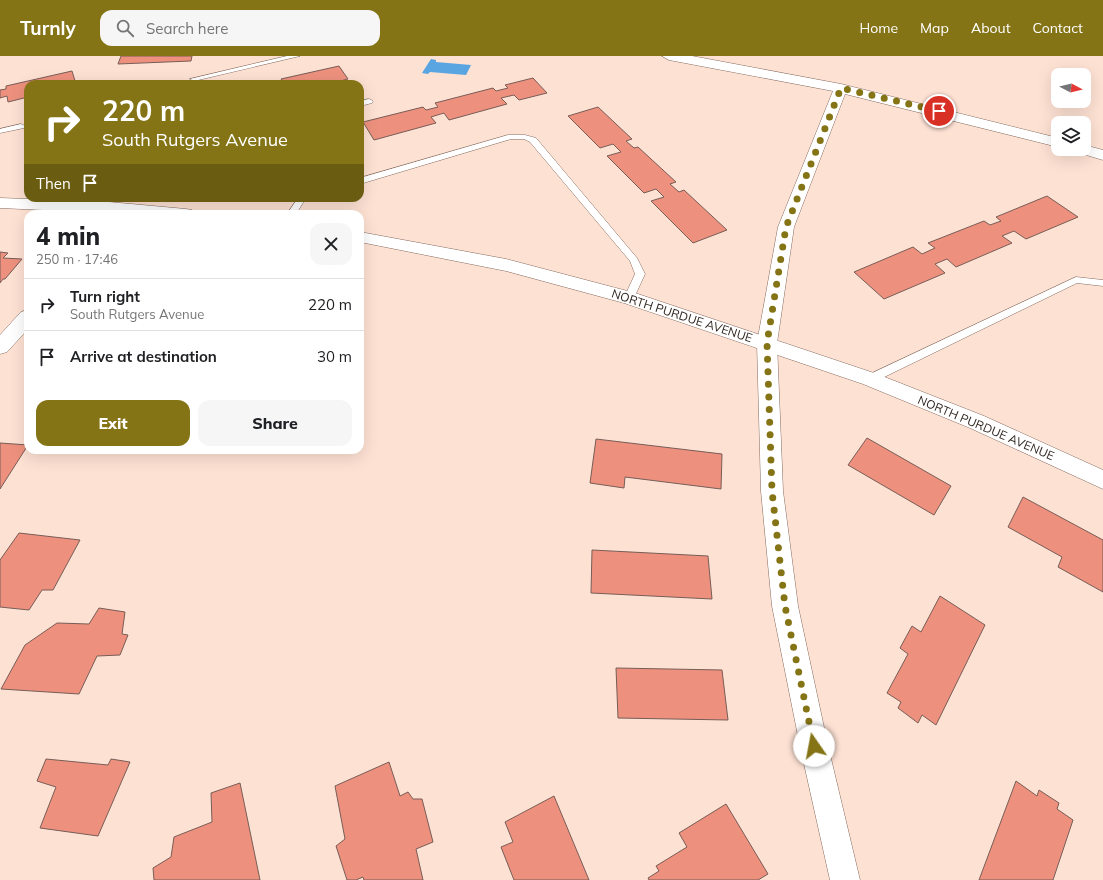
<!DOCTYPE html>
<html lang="en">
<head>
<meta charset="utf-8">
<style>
  body { margin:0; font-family:Mulish,sans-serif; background:#f6f6f6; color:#202124; height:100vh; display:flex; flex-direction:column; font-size:15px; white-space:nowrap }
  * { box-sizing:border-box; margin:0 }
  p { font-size:13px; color:#757577 }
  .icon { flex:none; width:22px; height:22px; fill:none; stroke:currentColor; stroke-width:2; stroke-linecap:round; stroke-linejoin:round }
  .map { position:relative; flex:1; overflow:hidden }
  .details { position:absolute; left:24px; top:154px; width:340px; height:244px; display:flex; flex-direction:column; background:#fff; border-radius:12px; box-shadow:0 4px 16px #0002 }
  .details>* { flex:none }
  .banner { position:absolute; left:24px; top:24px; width:340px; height:122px; border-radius:12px; box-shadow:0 4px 16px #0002; background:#857416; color:#fff; overflow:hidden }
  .needle { width:26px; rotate:97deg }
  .buttons { position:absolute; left:1051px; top:12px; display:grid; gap:8px }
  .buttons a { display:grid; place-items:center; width:40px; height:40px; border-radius:8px; background:#fff; box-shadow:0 4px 16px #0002; font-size:20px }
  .pin { position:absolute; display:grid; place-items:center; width:34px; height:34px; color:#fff; margin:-17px; border:2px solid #fff; border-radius:50%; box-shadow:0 1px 4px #0007 }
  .me { position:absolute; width:44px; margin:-22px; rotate:348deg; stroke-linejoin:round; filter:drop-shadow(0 0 3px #0008) }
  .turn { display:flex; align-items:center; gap:14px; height:84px; padding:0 12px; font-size:18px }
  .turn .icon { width:52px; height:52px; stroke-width:2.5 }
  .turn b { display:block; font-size:28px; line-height:34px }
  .then { display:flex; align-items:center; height:38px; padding:0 12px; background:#0003; gap:8px; font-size:15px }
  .round { display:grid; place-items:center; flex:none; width:42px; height:42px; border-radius:12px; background:#f6f6f6 }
  .overview { display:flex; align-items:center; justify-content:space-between; height:68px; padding:0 12px }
  h1 { font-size:24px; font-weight:800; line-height:30px }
  .primary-button { display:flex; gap:8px; margin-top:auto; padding:8px 12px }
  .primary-button a { flex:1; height:46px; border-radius:12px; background:#857416; color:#fff; font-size:16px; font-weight:800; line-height:46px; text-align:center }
  .primary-button a+a { background:#f6f6f6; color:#202124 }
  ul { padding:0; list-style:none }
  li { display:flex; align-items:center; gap:12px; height:52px; padding:0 12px; border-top:1px solid #e0e0e0 }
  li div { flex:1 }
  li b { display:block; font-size:15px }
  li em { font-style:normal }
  header { display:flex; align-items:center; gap:24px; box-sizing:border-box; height:56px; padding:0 20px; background:#857416; color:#fff }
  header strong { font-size:19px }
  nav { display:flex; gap:22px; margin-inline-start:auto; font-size:14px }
  .search { width:280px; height:36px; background:#f6f6f6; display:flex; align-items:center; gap:10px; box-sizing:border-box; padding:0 14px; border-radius:12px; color:#757577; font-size:15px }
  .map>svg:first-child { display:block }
  .water { fill:#59a5e1 }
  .building { fill:#ed917e; stroke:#785d57 }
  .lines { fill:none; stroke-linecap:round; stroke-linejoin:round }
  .service-casing { stroke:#856c60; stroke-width:1 }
  .minor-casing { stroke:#856c60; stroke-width:1 }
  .tertiary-casing { stroke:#856c60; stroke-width:1 }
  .service { fill:#fff; fill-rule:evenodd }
  .minor { fill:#fff; fill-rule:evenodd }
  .tertiary { fill:#fff; fill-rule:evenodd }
  .route { stroke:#857416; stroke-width:7; stroke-dasharray:0 12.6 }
  .labels { text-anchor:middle; stroke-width:3; stroke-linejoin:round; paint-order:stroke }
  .street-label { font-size:12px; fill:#281e19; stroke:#fff }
</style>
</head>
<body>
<header>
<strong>Turnly</strong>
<div class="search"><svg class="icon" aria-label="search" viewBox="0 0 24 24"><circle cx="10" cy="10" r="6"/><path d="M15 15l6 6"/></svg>Search here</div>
<nav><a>Home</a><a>Map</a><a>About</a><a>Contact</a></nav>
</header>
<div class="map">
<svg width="1103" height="824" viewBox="0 0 1103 824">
  <rect width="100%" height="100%" fill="#fde1d3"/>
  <path class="water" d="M431,3L436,4V6L471,9L466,19L430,16L428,18L422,17Z"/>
  <path class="building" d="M121,0H192L191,5L118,8Z
    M339,10L348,23L329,28H273L283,26L281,23Z
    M72,15L76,28H28V41L8,46L7,40L0,42V34L6,33V30Z
    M533,22L547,37L519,44L514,39L501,42L507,48L449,64L444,57L431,61L436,67L374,84L363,66L423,51L426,54L438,51L435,47L493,32L496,35L508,32L505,29Z
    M598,51L632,83L626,85L634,92L638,91L676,126L670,128L679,136L684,134L727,174L693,187L651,145L664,141L656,133L644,137L607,100L621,96L613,88L600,92L568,60Z
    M1047,140L1078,161L1026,183L1014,175L1002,180L1012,187L956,211L947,203L935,208L945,217L884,243L854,216L913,191L922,198L935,192L928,187L984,165L990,169L1001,165L996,161Z
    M0,196L8,197L3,202L22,203L5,223H3L0,227Z
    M867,382L951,430L934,459L848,409Z
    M596,383L722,398L721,433L625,421L624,432L590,427Z
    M0,387L28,389L0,433Z
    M1023,441L1103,484V536L1058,511L1062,501L1008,471Z
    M19,477L80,484L53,534H42L29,554L0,551V504Z
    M592,494L708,500L712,543L591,537Z
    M940,540L985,569L936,669L922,659L918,667L898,652L901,646L887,637L908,598L900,592L912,570L921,576Z
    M99,552L125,556L122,578L128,579L120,599L97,600L79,638L1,633L25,589L57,567L89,568Z
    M616,612L722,614L728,664L618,662Z
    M46,703L108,709L111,703L130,706L98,780L40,772L56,731L37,725Z
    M389,706L400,740L408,736L413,743H422L433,786L416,793L423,824H364L363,821L356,824H347L336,790L345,783L335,730Z
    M1016,725L1037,740L1039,734L1059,747L1057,753L1073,764L1053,824H979Z
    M240,727L260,824H154L153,812L171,801L174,781L212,766L211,737Z
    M554,740L589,824H514L501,791L513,786L505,766Z
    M726,748L768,818L758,824H649L648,822L659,815L656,810L687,791L679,777Z"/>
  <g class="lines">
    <g class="service-casing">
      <path id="service" d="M287,0H300L194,25L190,23Z
        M369,43L373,45L372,47L360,50V45Z
        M21,68L25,70L24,72L0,77V73Z
        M508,79H525L536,82L637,202L645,218L633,244H625L624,242L635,218L630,205L530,86L524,83H511L360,128V122Z
        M298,142H306L296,158H287Z
        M1076,221L1103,224V230L1077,227L874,326L870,327L865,323L866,320Z"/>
    </g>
    <g class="minor-casing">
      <path id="minor" d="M0,142L109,146L186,153L192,154L194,158H130L0,152Z
        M360,176L506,203L635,237L877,318L984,360L1103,414V433L970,372L863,328L624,247L506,215L360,186Z
        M28,254V273L7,296L0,298V279L21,256Z"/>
    </g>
    <g class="tertiary-casing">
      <path id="tertiary" d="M662,0H692L841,28L1058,82V91L845,38L794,171L777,287L783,435L798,550L828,690L860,824H830L800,690L772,550L761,435L757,287L778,171L833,35L669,4Z
        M1084,89L1103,94V104L1076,96L1073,93H1084Z"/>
    </g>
    <use href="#service" class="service"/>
    <use href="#minor" class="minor"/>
    <use href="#tertiary" class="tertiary"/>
  </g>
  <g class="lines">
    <path class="route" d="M814,690L785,550L780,506L772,435L767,287L786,171L841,32L939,55"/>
  </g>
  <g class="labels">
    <g class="street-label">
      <text transform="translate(682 260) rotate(18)" y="4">NORTH PURDUE AVENUE</text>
      <text transform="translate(986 372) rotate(23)" y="4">NORTH PURDUE AVENUE</text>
    </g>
  </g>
</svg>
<div class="buttons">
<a><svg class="needle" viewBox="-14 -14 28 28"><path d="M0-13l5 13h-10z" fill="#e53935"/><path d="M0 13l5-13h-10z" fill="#757577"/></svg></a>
<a><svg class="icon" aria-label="layers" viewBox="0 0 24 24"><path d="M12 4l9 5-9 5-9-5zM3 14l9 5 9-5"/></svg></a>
</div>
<div class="pin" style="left:939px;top:55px;background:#d93025"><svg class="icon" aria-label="arrive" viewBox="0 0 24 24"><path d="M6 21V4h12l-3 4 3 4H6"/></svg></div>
<svg class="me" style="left:814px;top:690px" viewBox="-20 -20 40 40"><circle r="19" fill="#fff"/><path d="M0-13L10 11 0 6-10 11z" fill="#857416"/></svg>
<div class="banner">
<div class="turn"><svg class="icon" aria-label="right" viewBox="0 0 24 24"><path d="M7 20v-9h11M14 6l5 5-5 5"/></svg><div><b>220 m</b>South Rutgers Avenue</div></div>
<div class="then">Then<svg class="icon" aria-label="arrive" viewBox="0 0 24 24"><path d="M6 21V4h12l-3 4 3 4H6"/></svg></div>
</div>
<section class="details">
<div class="overview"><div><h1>4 min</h1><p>250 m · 17:46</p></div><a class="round"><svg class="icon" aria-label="close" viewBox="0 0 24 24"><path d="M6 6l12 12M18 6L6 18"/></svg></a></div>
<ul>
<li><svg class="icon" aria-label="right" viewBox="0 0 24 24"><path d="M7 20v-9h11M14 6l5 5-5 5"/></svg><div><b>Turn right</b><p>South Rutgers Avenue</p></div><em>220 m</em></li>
<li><svg class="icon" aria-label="arrive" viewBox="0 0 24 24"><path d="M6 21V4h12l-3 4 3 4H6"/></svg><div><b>Arrive at destination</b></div><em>30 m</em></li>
</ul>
<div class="primary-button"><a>Exit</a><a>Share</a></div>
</section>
</div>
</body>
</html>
